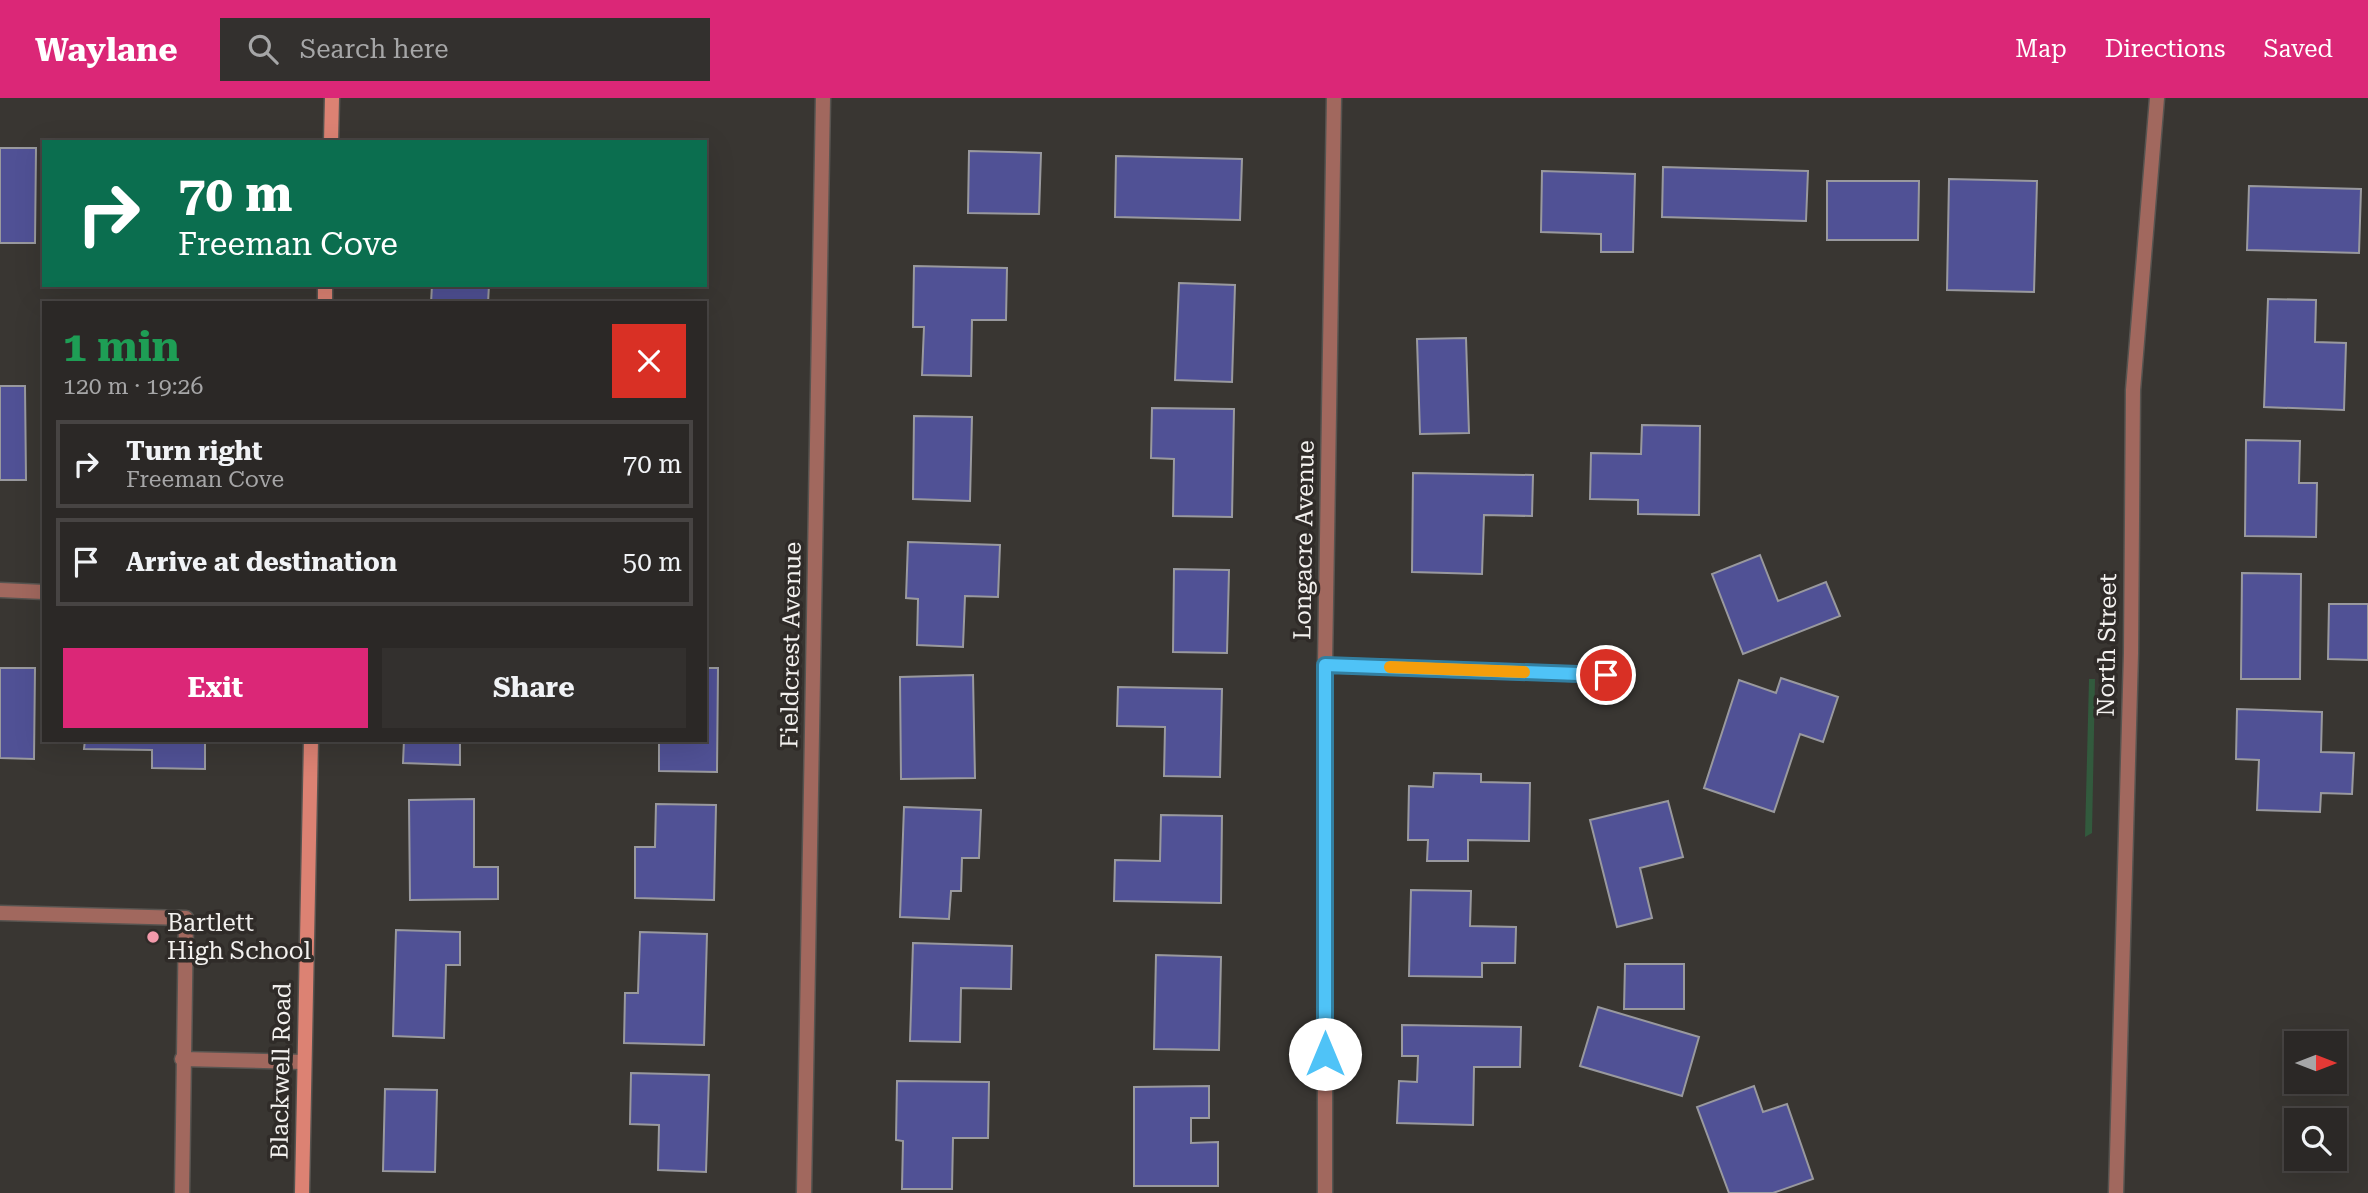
<!DOCTYPE html>
<html lang="en">
<head>
<meta charset="utf-8">
<style>
  body { margin:0; font-family:"Roboto Serif",serif; background:#33302e; color:#f1f3f6; height:100vh; display:flex; flex-direction:column; font-size:26px; white-space:nowrap }
  * { box-sizing:border-box; margin:0 }
  p { font-size:23px; color:#a6a6a7 }
  .icon { flex:none; width:38px; height:38px; fill:none; stroke:currentColor; stroke-width:2; stroke-linecap:round; stroke-linejoin:round }
  .map { position:relative; flex:1; overflow:hidden }
  .drawer { position:absolute; left:42px; top:203px; width:665px; height:441px; display:flex; flex-direction:column; background:#2b2826; border-radius:0px; box-shadow:0 7px 28px #0002,0 0 0 2px #474443 }
  .drawer>* { flex:none }
  .banner { position:absolute; left:42px; top:42px; width:665px; height:147px; border-radius:0px; box-shadow:0 7px 28px #0002,0 0 0 2px #474443; background:#0b6e4f; color:#fff; overflow:hidden }
  .needle { width:46px; rotate:90deg }
  .tools { position:absolute; left:2284px; top:933px; display:grid; gap:14px }
  .tools a { display:grid; place-items:center; width:63px; height:63px; border-radius:0px; background:#2b2826; box-shadow:0 7px 28px #0002,0 0 0 2px #474443; font-size:35px }
  .pin { position:absolute; display:grid; place-items:center; width:60px; height:60px; color:#fff; margin:-30px; border:4px solid #fff; border-radius:50%; box-shadow:0 2px 7px #0007 }
  .me { position:absolute; width:77px; margin:-38px; rotate:0deg; stroke-linejoin:round; filter:drop-shadow(0 0 5px #0008) }
  .turn { display:flex; align-items:center; gap:24px; height:147px; padding:0 21px; font-size:32px }
  .turn .icon { width:91px; height:91px; stroke-width:2.5 }
  .turn b { display:block; font-size:49px; line-height:60px }
  .round { display:grid; place-items:center; flex:none; width:74px; height:74px; border-radius:0px; background:#33302e }
  .headline { display:flex; align-items:center; justify-content:space-between; height:119px; padding:0 21px }
  h1 { font-size:42px; font-weight:700; line-height:52px; color:#1e9e55 }
  .button { display:flex; gap:14px; margin-top:auto; padding:14px 21px }
  .button a { flex:1; height:80px; border-radius:0px; background:#db2777; color:#fff; font-size:28px; font-weight:700; line-height:80px; text-align:center }
  .button a+a { background:#33302e; color:#f1f3f6 }
  ul { padding:0; list-style:none }
  li { display:flex; align-items:center; gap:21px; height:88px; margin:0 14px 10px; padding:0 7px; border:4px solid #474443; border-radius:0px }
  li div { flex:1 }
  li b { display:block; font-size:26px }
  li em { font-style:normal }
  header { display:flex; align-items:center; gap:42px; box-sizing:border-box; height:98px; padding:0 35px; background:#db2777; color:#fff }
  header strong { font-size:33px }
  nav { display:flex; gap:38px; margin-inline-start:auto; font-size:24px }
  .search { width:490px; height:63px; background:#33302e; display:flex; align-items:center; gap:18px; box-sizing:border-box; padding:0 24px; border-radius:0px; color:#a6a6a7; font-size:26px }
  .map>svg:first-child { display:block }
  .green { fill:#325a3d }
  .building { fill:#505195; stroke:#99999e; stroke-width:2 }
  .lines { fill:none; stroke-linecap:round; stroke-linejoin:round }
  .lane-casing { stroke:#575450; stroke-width:17 }
  .street-casing { stroke:#575450; stroke-width:17 }
  .secondary-casing { stroke:#575450; stroke-width:17 }
  .lane { stroke:#a1685e; stroke-width:14 }
  .street { stroke:#a1685e; stroke-width:14 }
  .secondary { stroke:#dc8273; stroke-width:14 }
  .route-casing { stroke:#337fa1; stroke-width:18 }
  .route { stroke:#4fc3f7; stroke-width:12 }
  .slow { stroke:#f59e0b; stroke-width:12 }
  .poi-dot { fill:#f39aab; stroke:#2f2b28; stroke-width:2.5 }
  .labels { text-anchor:middle; stroke-width:7; stroke-linejoin:round; paint-order:stroke }
  .street-label { font-size:24px; fill:#f3f1ef; stroke:#2f2b28 }
  .poi-label { font-size:24px; fill:#f3f1ef; stroke:#2f2b28; text-anchor:start }
</style>
</head>
<body>
<header>
<strong>Waylane</strong>
<div class="search"><svg class="icon" aria-label="search" viewBox="0 0 24 24"><circle cx="10" cy="10" r="6"/><path d="M15 15l6 6"/></svg>Search here</div>
<nav><a>Map</a><a>Directions</a><a>Saved</a></nav>
</header>
<div class="map">
<svg width="2368" height="1095" viewBox="0 0 2368 1095">
  <rect width="100%" height="100%" fill="#393632"/>
  <path class="green" d="M2089,581H2095L2092,735L2085,739Z"/>
  <path class="building" d="M0,50H36L35,145H0Z
    M969,53L1041,55L1039,116L968,115Z
    M1116,58L1242,61L1240,122L1115,119Z
    M1663,69L1808,73L1806,123L1662,119Z
    M1542,73L1635,76L1633,154H1601V136L1541,134Z
    M1949,81L2037,83L2034,194L1947,192Z
    M1827,83H1919L1918,142H1827Z
    M2249,88L2361,91L2359,155L2247,152Z
    M914,168L1007,170L1006,222H972L971,278L922,277L924,229H913Z
    M1179,185L1235,187L1232,284L1175,282Z
    M432,187H489L488,205H431Z
    M2268,201L2316,202L2315,244L2346,245L2344,312L2264,309Z
    M1466,240L1469,335L1420,336L1417,241Z
    M0,288H25L26,382H0Z
    M1152,310L1234,311L1232,419L1173,418L1174,361L1151,360Z
    M914,318L972,319L970,403L913,401Z
    M1642,327L1700,328L1699,417L1638,416V402L1590,401L1591,355L1641,356Z
    M2246,342L2300,343L2299,385H2317L2316,439L2245,438Z
    M1413,375L1533,377L1532,418L1484,417L1482,476L1412,474Z
    M908,444L1000,447L998,499L965,498L963,549L917,547L918,501L906,500Z
    M1760,457L1778,503L1826,484L1840,518L1743,556L1712,476Z
    M1174,471L1229,472L1227,555L1173,554Z
    M2242,475L2301,476L2300,581H2241Z
    M2329,506H2368V562L2328,561Z
    M0,570H35L34,661L0,660Z
    M705,570H718L717,674L659,673V642H705Z
    M973,577L975,680L901,681L900,579Z
    M1781,580L1838,599L1823,644L1800,636L1774,714L1704,690L1739,582L1776,595Z
    M1118,589L1222,591L1220,679L1164,678L1165,629L1117,628Z
    M2237,611L2322,614L2321,654L2354,655L2352,696L2321,695L2320,714L2257,712L2259,662L2236,661Z
    M85,642H205V671L152,670V652L84,651Z
    M404,642H460V667L403,665Z
    M1434,675L1481,676V684L1530,685L1529,743L1468,742V763H1427L1428,742H1408L1409,688L1433,689Z
    M474,701V769H498V801L410,802L409,702Z
    M1668,703L1683,759L1640,770L1652,820L1617,829L1590,722Z
    M656,706L716,707L714,802L635,800V749H655Z
    M904,709L981,712L979,760H962L961,793H951L949,821L900,819Z
    M1161,717L1222,718L1221,805L1114,803L1115,762L1160,763Z
    M1411,792L1471,793L1470,828L1516,829L1515,865H1482V879L1409,878Z
    M396,832L460,834V867H446L444,940L393,938Z
    M640,834L707,836L704,947L624,945L625,895H638Z
    M913,845L1012,848L1011,891L961,890L960,944L910,943Z
    M1156,857L1221,859L1219,952L1154,951Z
    M1625,866H1684V911H1624Z
    M1598,909L1699,939L1682,998L1580,968Z
    M1402,927L1521,929L1520,969H1474L1473,1027L1397,1025L1399,983L1417,984L1418,958H1402Z
    M631,975L709,977L706,1074L658,1072L659,1027L630,1026Z
    M897,983L989,984L988,1040H953L952,1091H902L903,1043L896,1042Z
    M1209,988V1020H1191V1045L1218,1044V1088H1134V989Z
    M1754,988L1763,1014L1787,1006L1813,1081L1773,1095H1729L1697,1009Z
    M385,991L437,992L435,1074L383,1073Z"/>
  <g class="lines">
    <g class="lane-casing">
      <path id="lane" d="M0,815L186,820L182,1095
        M182,961L303,964"/>
    </g>
    <g class="street-casing">
      <path id="street" d="M0,492L44,494
        M1325,567L1606,577
        M804,1095L823,0
        M1325,1095V567L1334,0
        M2116,1095L2131,555L2133,292L2157,0"/>
    </g>
    <g class="secondary-casing">
      <path id="secondary" d="M331,44L332,0
        M325,205V187
        M302,1095L311,642"/>
    </g>
    <use href="#lane" class="lane"/>
    <use href="#street" class="street"/>
    <use href="#secondary" class="secondary"/>
  </g>
  <g class="lines">
    <g class="route-casing">
      <path id="route" d="M1325,956V567L1606,577"/>
    </g>
    <use href="#route" class="route"/>
    <path class="slow" d="M1390,569L1524,574"/>
  </g>
  <circle class="poi-dot" cx="153" cy="839" r="7"/>
  <g class="labels">
    <g class="street-label">
      <text transform="translate(1304 442) rotate(-89)" y="8">Longacre Avenue</text>
      <text transform="translate(791 547) rotate(-89)" y="8">Fieldcrest Avenue</text>
      <text transform="translate(2107 547) rotate(-89)" y="8">North Street</text>
      <text transform="translate(281 973) rotate(-89)" y="8">Blackwell Road</text>
    </g>
    <g class="poi-label">
      <text x="167" y="833">Bartlett<tspan x="167" dy="28">High School</tspan></text>
    </g>
  </g>
</svg>
<div class="tools">
<a><svg class="needle" viewBox="-14 -14 28 28"><path d="M0-13l5 13h-10z" fill="#e53935"/><path d="M0 13l5-13h-10z" fill="#a6a6a7"/></svg></a>
<a><svg class="icon" aria-label="search" viewBox="0 0 24 24"><circle cx="10" cy="10" r="6"/><path d="M15 15l6 6"/></svg></a>
</div>
<div class="pin" style="left:1606px;top:577px;background:#d93025"><svg class="icon" aria-label="arrive" viewBox="0 0 24 24"><path d="M6 21V4h12l-3 4 3 4H6"/></svg></div>
<svg class="me" style="left:1325px;top:956px" viewBox="-20 -20 40 40"><circle r="19" fill="#fff"/><path d="M0-13L10 11 0 6-10 11z" fill="#4fc3f7"/></svg>
<div class="banner">
<div class="turn"><svg class="icon" aria-label="right" viewBox="0 0 24 24"><path d="M7 20v-9h11M14 6l5 5-5 5"/></svg><div><b>70 m</b>Freeman Cove</div></div>
</div>
<section class="drawer">
<div class="headline"><div><h1>1 min</h1><p>120 m · 19:26</p></div><a class="round" style="background:#d93025;color:#fff"><svg class="icon" aria-label="close" viewBox="0 0 24 24"><path d="M6 6l12 12M18 6L6 18"/></svg></a></div>
<ul>
<li><svg class="icon" aria-label="right" viewBox="0 0 24 24"><path d="M7 20v-9h11M14 6l5 5-5 5"/></svg><div><b>Turn right</b><p>Freeman Cove</p></div><em>70 m</em></li>
<li><svg class="icon" aria-label="arrive" viewBox="0 0 24 24"><path d="M6 21V4h12l-3 4 3 4H6"/></svg><div><b>Arrive at destination</b></div><em>50 m</em></li>
</ul>
<div class="button"><a>Exit</a><a>Share</a></div>
</section>
</div>
</body>
</html>
